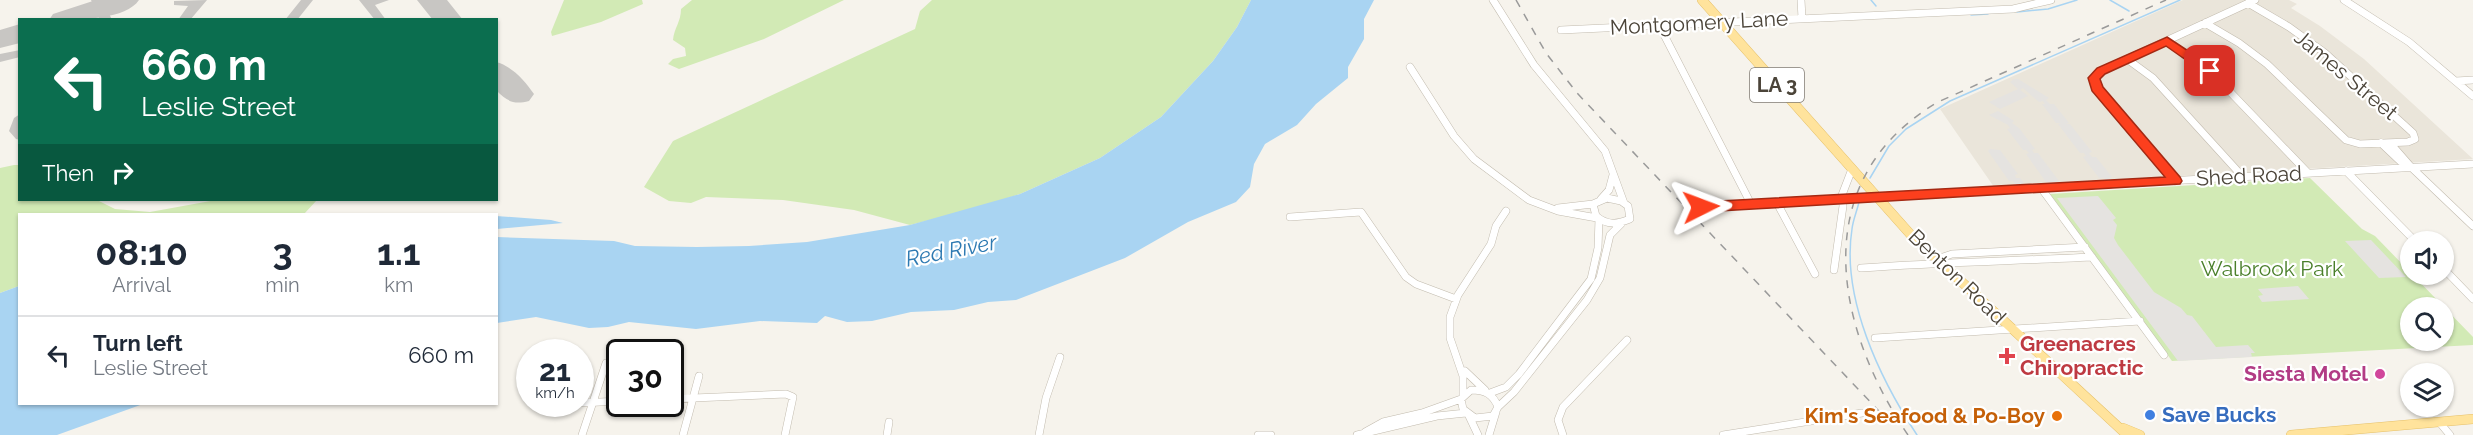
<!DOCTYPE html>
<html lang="en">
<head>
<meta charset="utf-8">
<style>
  body { margin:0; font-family:Raleway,sans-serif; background:#f6f6f7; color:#1f2937; height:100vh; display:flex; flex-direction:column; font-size:22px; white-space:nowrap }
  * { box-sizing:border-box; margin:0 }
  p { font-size:20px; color:#747a83 }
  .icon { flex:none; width:33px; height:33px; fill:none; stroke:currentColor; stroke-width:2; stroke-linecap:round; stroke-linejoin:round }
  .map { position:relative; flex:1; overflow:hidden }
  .drawer { position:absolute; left:18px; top:213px; width:480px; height:192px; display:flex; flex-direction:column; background:#fff; border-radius:0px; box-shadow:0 2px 4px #0004 }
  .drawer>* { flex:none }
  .top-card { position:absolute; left:18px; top:18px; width:480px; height:183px; border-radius:0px; box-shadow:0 2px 4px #0004; background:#0b6e4f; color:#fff; overflow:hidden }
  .controls { position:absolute; left:2400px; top:231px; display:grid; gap:12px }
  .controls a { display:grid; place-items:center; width:54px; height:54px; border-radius:50%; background:#fff; box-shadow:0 2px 4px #0004; font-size:30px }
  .speed { position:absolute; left:516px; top:339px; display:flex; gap:12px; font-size:30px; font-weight:700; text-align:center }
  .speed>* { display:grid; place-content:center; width:78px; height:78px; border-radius:50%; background:#fff; box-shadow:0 2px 4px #0004; line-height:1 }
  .speed small { font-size:15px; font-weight:400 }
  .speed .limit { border:3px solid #111; border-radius:9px; background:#fff; color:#111 }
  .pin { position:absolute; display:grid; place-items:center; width:51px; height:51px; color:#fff; margin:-26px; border-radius:12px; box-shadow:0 3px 9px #0006 }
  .me { position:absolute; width:66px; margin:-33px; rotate:87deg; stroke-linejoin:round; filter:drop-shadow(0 0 4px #0008) }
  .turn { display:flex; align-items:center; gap:21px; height:126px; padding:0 24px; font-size:27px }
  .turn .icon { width:78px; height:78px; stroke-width:2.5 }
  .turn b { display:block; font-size:42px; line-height:51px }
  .then { display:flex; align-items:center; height:57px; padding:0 24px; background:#0003; gap:12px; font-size:22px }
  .eta { display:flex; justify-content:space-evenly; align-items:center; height:102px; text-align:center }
  .eta b { font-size:36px; font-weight:700; line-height:42px }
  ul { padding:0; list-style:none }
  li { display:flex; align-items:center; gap:18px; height:78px; padding:0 24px; border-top:2px solid #e0e1e3 }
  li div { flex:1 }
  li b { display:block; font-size:22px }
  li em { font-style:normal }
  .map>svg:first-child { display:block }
  .residential { fill:#eae5da }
  .green { fill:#d2eab5; fill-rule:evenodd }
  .parking { fill:#e5e3e0 }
  .water { fill:#a9d4f2 }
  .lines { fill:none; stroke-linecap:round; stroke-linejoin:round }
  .stream { stroke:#a9d4f2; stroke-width:1.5 }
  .taxiway { fill:#c8c6c3; fill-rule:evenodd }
  .runway { fill:#c8c6c3; fill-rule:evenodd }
  .minor-casing { stroke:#c2bbae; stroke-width:8 }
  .major-casing { stroke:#e6c16a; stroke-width:10 }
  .minor { stroke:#fff; stroke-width:7 }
  .major { stroke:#ffe39c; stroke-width:9 }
  .rail { stroke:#9a9a9a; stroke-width:1.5; stroke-dasharray:8 8; stroke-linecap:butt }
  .route { fill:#fc3f1d; stroke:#a42913; stroke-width:1.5 }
  .health-dot { fill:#e0444e; stroke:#fff; stroke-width:2 }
  .hotel-dot { fill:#d1479c; stroke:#fff; stroke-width:2 }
  .shop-dot { fill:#3f7fe0; stroke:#fff; stroke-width:2 }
  .food-dot { fill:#e8710a; stroke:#fff; stroke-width:2 }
  .labels { text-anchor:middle; stroke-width:4.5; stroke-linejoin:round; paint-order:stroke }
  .shield { fill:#fff; stroke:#817c74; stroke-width:1.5 }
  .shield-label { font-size:20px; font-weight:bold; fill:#4b4439 }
  .street-label { font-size:21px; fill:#4b4439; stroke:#fff }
  .park-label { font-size:21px; fill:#4a7f2a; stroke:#fff }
  .health-label { font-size:21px; font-weight:bold; fill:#be3a42; stroke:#fff; text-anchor:start }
  .hotel-label { font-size:21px; font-weight:bold; fill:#b23c85; stroke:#fff; text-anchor:end }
  .shop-label { font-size:21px; font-weight:bold; fill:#366cbe; stroke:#fff; text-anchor:start }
  .food-label { font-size:21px; font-weight:bold; fill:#c56008; stroke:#fff; text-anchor:end }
  .water-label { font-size:22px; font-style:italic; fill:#2e7ab2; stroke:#fff }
</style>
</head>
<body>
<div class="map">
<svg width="2473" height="435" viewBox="0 0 2473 435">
  <rect width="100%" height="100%" fill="#f6f3ec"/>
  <path class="residential" d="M2183,0H2289L2297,4L2291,8L2320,26L2364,59L2473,159L1994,187L1940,109Z"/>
  <path class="green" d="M564,0H642L643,4L601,22L552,36L551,32Z
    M692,0H844L764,39L679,69L668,64L673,59L686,56L685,48L673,40C674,28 681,22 681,9Z
    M932,0H1251L1237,27L1213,61L1161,117L1100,158L1020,194L970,210L910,225L854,210L783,200L706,197L691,203L669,201L644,187L673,141L915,29L920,11Z
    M14,165H19L20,200H97L115,209L150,212L216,200H317L304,214H20L19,286L0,293V168Z
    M2310,178L2362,229L2375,236L2473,337V345L2172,361L2050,194ZM2410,308H2444V340H2410Z"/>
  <path class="parking" d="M2014,79H2018L2049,98L2046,100L2050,104H2054L2069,123L2066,124H2070L2092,152L2089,153L2092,157H2096L2112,177L2109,178L2114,184L2109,185L2104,178H2099L2083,157L2086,156L2084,153H2080L2058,124L2061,123H2056L2042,104H2045L2043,101L2039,102L2023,88L2020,90L2028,96L2000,109L1989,102L2018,89L2010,82Z
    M1998,111L2014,121L2012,123L2019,128L2035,149L2032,150L2034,153H2038L2059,181L2055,182L2060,187L2054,188L2050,182H2046L2026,154L2029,153L2026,150H2023L2007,129L2010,128L2008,125L1989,115Z
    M1990,149L2000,150L2018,174L2015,175L2016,178H2020L2024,183L2021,184L2025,189H2019L2013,181H2009L1988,151Z
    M2098,196L2116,218L2113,220L2117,225L2114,238L2118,245L2154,292L2181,308L2187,315L2192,316L2216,347L2248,345L2255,353H2251L2252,357L2178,361L2057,198Z
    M2371,240L2406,277L2379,278L2345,241Z
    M2298,286L2309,299L2262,302L2258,296L2263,295L2258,289Z"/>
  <path class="water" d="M1251,0H1374L1364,19V39L1348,67V78L1316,104L1297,125L1265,144L1254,164L1250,187L1236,202L1188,222L1125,258L1016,300L988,302L954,310L911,312L872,321L847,322L825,316L817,323L760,321L696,329L629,322L608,327L589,328L536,317L497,323V237L614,241L635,246L697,247L749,246L807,242L910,225L1020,194L1100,158L1161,117L1213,61L1237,27Z
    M496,216L551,220L563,223L497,229Z
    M19,286L20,404H143L57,435H0V293Z"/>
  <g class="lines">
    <path class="stream" d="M1871,0L1876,6
      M2110,0L2129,11
      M2017,12L2048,9L2077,0
      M1971,15L1988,14
      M1870,178L1889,146L1906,129L1950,101L2180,0
      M1859,202C1857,211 1853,220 1852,229C1841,298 1880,379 1917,435"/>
    <path class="taxiway" d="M91,0H103L112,20H100Z
      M207,0L190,20H178L188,6L174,5V1Z
      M301,0H313L297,20H285Z
      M359,0H389L375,5L386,20H375Z
      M20,50V57L0,62V54Z
      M497,68L503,72L502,84L496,88Z
      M20,114V140L16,139L9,131L14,118Z"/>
    <path class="runway" d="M96,0H139C125,21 72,20 49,20L53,14Z
      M417,0H447L463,20H433Z
      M20,24V43L0,48V30Z
      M496,62C512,66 525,81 534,94L529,101C513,105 507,101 496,90Z"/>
    <g class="minor-casing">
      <path id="minor" d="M1493,0L1534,65L1605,151L1624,203
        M1801,0L1802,18
        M2344,0L2409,42L2473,96
        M2205,23L2239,43L2267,64L2346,140L2360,144L2408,142L2415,139L2413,133L2325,53L2289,27L2248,3
        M1659,25L1751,204
        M1561,30L2013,9L2051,0
        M2167,41L2210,71L2308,173
        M2127,59L2153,78L2243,177
        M1410,67L1454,136L1474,159L1529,200L1558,211L1597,218
        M2456,81L2473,80
        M2381,143L2400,161L2409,166
        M2390,143L2411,167L2473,226
        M2346,171L2416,242
        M2175,181L2097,88L2095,76L2101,71L2255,0
        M2041,188L2164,355
        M1607,198L1621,201L1628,206L1630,219C1617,224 1608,226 1596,216L1593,204Z
        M1601,199L1609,190L1613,175
        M1777,203L1815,274
        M1701,207L2473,164
        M1558,208L1593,204
        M1290,217L1361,212L1406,277L1416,284L1456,299
        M1939,262L1943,257L1952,254L2085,247
        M1861,268C1938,262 2015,261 2092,257
        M2444,269L2473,299
        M1834,270L1843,206L1842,195L1852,169
        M1875,338L2140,321
        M1465,371L1485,390
        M1471,390C1485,390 1493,394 1498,407L1493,416L1475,418L1463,409L1461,399Z
        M1490,393L1506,387L1519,374L1591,279L1598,248L1599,219
        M1463,395V376L1450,338V317L1458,295L1491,244L1496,226L1506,211
        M670,399L786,394L793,397L785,435
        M580,403L620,401
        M557,404H566
        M1498,407L1514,392L1587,300L1600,278L1610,235L1621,224
        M1469,416L1478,435
        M2440,423L2450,435
        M1365,432L1383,422L1422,413L1461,399
        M582,435L606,363
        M683,435L699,376
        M887,435L889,422
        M1039,435L1046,398L1060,357
        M1258,435H1271
        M1357,435L1437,416L1466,413
        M1489,435L1496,412
        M1563,435L1558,420L1563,407L1627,340
        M1723,435L1862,413"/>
    </g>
    <g class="major-casing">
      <path id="major" d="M1702,0L1911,235L2127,435
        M2123,428L2140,435
        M2291,435L2473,419"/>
    </g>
    <use href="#minor" class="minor"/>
    <use href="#major" class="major"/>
    <path class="rail" d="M1516,0L1546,53L1577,93L1896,429
      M1908,435C1834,326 1806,180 1938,102L2166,0"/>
  </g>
  <path class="route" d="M2167,37L2214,68V74H2206L2166,46L2105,74L2100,79L2103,87L2180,177L2182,181L2180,184L1701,212L1694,207L1701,202L2165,177L2092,91L2088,78L2097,68Z"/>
  <path class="health-dot" d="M2004 347h6v6h6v6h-6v6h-6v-6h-6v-6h6z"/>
  <circle class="hotel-dot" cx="2380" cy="374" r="6"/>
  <circle class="shop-dot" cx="2150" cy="415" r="6"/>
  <circle class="food-dot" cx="2057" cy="416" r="6"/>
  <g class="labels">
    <rect class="shield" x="1750" y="68" width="54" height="34" rx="4.5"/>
    <g class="shield-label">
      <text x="1777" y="92">LA 3</text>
    </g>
    <g class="street-label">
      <text transform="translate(1699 23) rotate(-3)" y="7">Montgomery Lane</text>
      <text transform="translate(2346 75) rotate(40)" y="7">James Street</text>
      <text transform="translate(2249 176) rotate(-3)" y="7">Shed Road</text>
      <text transform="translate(1957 277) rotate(44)" y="7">Benton Road</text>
    </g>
    <g class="park-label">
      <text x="2272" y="276">Walbrook Park</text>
    </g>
    <g class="health-label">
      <text x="2020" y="351">Greenacres<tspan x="2020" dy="24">Chiropractic</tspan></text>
    </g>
    <g class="hotel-label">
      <text x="2368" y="381">Siesta Motel</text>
    </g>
    <g class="shop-label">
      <text x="2162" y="422">Save Bucks</text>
    </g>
    <g class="food-label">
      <text x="2045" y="423">Kim's Seafood &amp; Po-Boy</text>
    </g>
    <g class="water-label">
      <text transform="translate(951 250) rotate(-11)" y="8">Red River</text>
    </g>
  </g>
</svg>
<div class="controls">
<a><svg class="icon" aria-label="sound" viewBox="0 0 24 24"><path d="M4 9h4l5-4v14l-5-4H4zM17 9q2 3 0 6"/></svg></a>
<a><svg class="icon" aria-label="search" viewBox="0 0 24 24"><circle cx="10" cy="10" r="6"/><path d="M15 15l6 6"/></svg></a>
<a><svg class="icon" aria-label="layers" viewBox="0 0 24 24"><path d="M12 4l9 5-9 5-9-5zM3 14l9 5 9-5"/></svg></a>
</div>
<div class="speed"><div>21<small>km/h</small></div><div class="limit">30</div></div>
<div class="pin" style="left:2210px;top:71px;background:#d93025"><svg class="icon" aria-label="arrive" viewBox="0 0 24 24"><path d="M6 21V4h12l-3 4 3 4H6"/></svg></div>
<svg class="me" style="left:1701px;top:207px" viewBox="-20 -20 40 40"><path d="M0-17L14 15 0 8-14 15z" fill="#fc3f1d" stroke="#fff" stroke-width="4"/></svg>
<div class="top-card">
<div class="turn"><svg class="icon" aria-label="left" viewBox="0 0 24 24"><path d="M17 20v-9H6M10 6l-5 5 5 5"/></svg><div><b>660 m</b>Leslie Street</div></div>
<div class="then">Then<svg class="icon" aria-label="right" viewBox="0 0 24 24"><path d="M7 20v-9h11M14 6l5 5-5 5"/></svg></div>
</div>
<section class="drawer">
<div class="eta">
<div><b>08:10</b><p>Arrival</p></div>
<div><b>3</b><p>min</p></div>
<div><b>1.1</b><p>km</p></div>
</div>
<ul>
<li><svg class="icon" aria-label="left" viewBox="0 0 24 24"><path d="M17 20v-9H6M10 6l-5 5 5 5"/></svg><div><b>Turn left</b><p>Leslie Street</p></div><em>660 m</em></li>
</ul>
</section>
</div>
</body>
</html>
